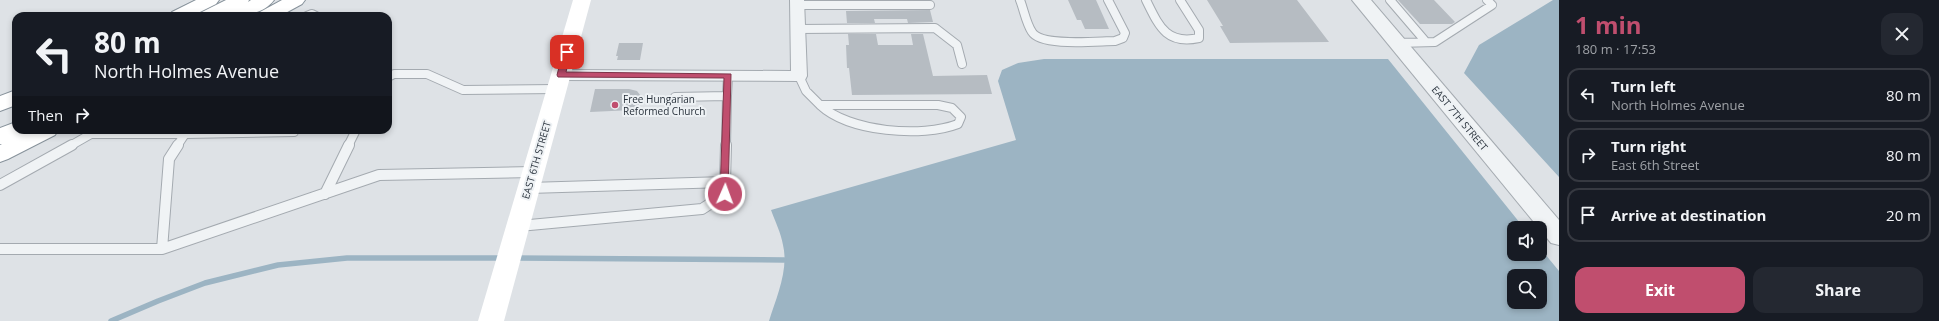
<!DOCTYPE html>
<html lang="en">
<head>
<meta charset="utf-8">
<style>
  body { margin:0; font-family:"Open Sans",sans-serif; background:#242831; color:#f1f3f6; height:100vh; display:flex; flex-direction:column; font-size:15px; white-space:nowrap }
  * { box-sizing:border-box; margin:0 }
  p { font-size:13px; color:#9ea1a6 }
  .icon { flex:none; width:22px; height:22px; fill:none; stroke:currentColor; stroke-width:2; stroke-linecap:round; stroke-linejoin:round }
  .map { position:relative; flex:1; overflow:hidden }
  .details { display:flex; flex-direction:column; background:#171b24; width:380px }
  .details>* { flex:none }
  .guide { position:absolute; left:12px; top:12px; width:380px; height:122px; border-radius:12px; box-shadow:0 2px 6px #0003; background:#171b24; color:#f1f3f6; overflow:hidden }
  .controls { position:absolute; left:1507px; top:221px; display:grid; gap:8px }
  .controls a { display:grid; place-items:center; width:40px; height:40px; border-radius:8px; background:#171b24; box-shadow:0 2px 6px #0003; font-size:20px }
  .pin { position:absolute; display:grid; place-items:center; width:34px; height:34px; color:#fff; margin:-17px; border-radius:8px; box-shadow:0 2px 6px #0006 }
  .me { position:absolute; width:44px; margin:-22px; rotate:2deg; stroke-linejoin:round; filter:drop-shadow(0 0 3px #0008) }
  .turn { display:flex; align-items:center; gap:14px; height:84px; padding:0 16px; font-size:18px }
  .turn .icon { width:52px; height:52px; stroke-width:2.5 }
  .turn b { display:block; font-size:28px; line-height:34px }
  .then { display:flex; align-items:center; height:38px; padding:0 16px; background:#0003; gap:8px; font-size:15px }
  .round { display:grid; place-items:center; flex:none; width:42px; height:42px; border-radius:12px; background:#242831 }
  .head { display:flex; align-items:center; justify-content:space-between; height:68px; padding:0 16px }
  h1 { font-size:24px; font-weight:700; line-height:30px; color:#c04e6e }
  .primary-button { display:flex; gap:8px; margin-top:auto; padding:8px 16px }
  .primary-button a { flex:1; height:46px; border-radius:12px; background:#c04e6e; color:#fff; font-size:16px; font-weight:700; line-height:46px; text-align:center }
  .primary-button a+a { background:#242831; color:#f1f3f6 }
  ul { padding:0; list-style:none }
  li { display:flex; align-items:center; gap:12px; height:54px; margin:0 8px 6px; padding:0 8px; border:2px solid #363941; border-radius:12px }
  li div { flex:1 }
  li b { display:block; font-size:15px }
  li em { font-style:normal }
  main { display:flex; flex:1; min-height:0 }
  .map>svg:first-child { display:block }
  .water { fill:#9cb4c3; fill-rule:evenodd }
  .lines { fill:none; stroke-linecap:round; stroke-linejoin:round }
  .stream { stroke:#9cb4c3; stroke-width:5.5 }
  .building { fill:#b6bcc2 }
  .service-far1-casing { stroke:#a4aab0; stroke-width:10 }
  .service-casing { stroke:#a4aab0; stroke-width:12 }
  .minor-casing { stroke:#a4aab0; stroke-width:2 }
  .tertiary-casing { stroke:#a4aab0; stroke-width:2 }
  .motorway-casing { stroke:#87929b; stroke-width:2 }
  .service-far1 { stroke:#f0f3f5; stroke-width:8 }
  .service { stroke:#f0f3f5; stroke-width:10 }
  .minor { fill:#f0f3f5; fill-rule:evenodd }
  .tertiary { fill:#f0f3f5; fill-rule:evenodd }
  .secondary { fill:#fff; fill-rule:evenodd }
  .motorway { fill:#fff; fill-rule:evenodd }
  .route { fill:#c04e6e; stroke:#7d3348 }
  .poi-dot { fill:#c04e6e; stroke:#edf1f4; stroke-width:1.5 }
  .labels { text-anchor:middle; stroke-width:4; stroke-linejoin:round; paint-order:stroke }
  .poi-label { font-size:10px; fill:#29323c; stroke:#edf1f4; text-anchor:start }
  .street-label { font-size:10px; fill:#29323c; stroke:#edf1f4 }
</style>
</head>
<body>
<main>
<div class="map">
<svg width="1559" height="321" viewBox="0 0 1559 321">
  <rect width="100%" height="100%" fill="#dee2e6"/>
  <path class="water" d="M1553,0H1559V177L1464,73L1479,45Z
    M1044,59H1388L1524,228H1514V254H1540V248L1559,271V321H769C776,298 789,270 783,245C781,233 775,221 771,210L1016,140L998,81L1002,70L1018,63ZM1514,276H1540V302H1514Z"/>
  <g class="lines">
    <path class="stream" d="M515,258L784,260
      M111,321L158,301L205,283L278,265L347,258H503"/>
  </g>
  <path class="building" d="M1068,0H1096L1109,29H1085L1081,20H1077Z
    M1207,0H1297L1329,42L1230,43L1220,26H1223Z
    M1398,0H1434L1455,22L1452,24H1420Z
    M930,10L933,22L908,23L907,19H874L875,23H847L846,11Z
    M848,34H876L878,45H913L911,34H923L933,76L987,75L992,94L852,95L849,68H847L846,45H849Z
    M619,43H643L640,60H617L618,56H616Z
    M595,89H629L637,91L644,100L633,110L590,112Z"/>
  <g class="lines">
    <g class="service-far1-casing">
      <path id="service-far1" d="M1020,0C1024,10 1026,23 1032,32C1041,47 1098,41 1115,41L1123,38L1125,33L1108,0
        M1146,0C1159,26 1166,45 1199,38V30L1180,0
        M1390,0L1426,42
        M797,5H930
        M307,16L312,14L316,16
        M798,29L935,28L957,45L962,64
        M1397,43L1435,42L1492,5L1487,0
        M799,76L806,91L820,105
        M388,77L394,74H427L463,90L557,89
        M727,96L728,76
        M675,97L727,96L726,146
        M820,105H938L952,108L961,117L958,124C922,138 849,132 820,105Z
        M185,134L294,132
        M70,146L91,134H185L177,146
        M348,146L356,130"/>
    </g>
    <g class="service-casing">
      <path id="service" d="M725,182L726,145
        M0,185L72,145
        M325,194L349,145
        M519,226L702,209L725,194V182L529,188
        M0,249H162L379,175L533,172
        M162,249L169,159L178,145"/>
    </g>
    <g class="minor-casing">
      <path id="minor" d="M790,0H804L807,76L805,80L799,81L561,80L555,79L553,75L555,71L561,70L791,71Z"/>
    </g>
    <g class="tertiary-casing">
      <path id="tertiary" d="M1352,0H1371L1559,220V245L1551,243Z"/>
    </g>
    <g class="motorway-casing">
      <path id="motorway" d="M196,0H219L216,4L192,16H169L172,12Z
        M226,0H249L248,2L251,0H274C263,15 241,16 225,16L226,14L222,16H199L202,12Z
        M282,0H305L302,4L280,16H257L260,12Z
        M16,90V105L0,111V96Z
        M16,122V130H26L25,132L29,130H58L55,135L8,159L0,162V145L2,144H0V128Z"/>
    </g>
    <use href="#service-far1" class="service-far1"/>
    <use href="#service" class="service"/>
    <use href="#minor" class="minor"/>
    <use href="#tertiary" class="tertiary"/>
    <path class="secondary" d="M573,0H591L504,321H478Z"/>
    <use href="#motorway" class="motorway"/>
  </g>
  <path class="route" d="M567,50L571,52L566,72L731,74L728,197L725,198L720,194L724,78L558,77L557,75L563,52Z"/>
  <circle class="poi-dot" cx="615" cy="105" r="4"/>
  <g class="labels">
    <g class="poi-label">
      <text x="623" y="103">Free Hungarian<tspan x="623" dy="12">Reformed Church</tspan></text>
    </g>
    <g class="street-label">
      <text transform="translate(1460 118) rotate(50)" y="4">EAST 7TH STREET</text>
      <text transform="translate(536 160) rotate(-74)" y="4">EAST 6TH STREET</text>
    </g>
  </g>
</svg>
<div class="controls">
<a><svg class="icon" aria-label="sound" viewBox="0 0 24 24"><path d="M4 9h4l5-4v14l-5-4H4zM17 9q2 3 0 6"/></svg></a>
<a><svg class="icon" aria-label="search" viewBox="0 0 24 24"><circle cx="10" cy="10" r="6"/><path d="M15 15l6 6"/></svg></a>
</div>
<div class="pin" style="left:567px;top:52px;background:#d93025"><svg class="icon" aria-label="arrive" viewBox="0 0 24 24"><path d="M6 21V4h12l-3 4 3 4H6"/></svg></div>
<svg class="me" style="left:725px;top:194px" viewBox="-20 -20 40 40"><circle r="17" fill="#c04e6e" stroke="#fff" stroke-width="3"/><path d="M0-11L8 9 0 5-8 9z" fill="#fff"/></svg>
<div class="guide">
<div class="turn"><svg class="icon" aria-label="left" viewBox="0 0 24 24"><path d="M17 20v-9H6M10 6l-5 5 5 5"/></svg><div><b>80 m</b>North Holmes Avenue</div></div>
<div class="then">Then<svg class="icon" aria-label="right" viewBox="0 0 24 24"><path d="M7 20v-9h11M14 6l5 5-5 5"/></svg></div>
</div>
</div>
<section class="details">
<div class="head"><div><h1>1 min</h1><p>180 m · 17:53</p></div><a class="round"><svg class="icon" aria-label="close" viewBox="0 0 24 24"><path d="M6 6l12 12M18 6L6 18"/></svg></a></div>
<ul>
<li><svg class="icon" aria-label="left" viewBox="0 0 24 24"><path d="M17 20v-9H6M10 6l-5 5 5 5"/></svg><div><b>Turn left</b><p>North Holmes Avenue</p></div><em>80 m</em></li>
<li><svg class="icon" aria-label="right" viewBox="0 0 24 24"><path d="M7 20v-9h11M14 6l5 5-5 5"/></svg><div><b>Turn right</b><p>East 6th Street</p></div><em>80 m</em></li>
<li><svg class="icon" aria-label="arrive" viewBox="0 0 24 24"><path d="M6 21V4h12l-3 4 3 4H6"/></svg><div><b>Arrive at destination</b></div><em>20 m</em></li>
</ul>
<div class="primary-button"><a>Exit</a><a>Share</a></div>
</section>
</main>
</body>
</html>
